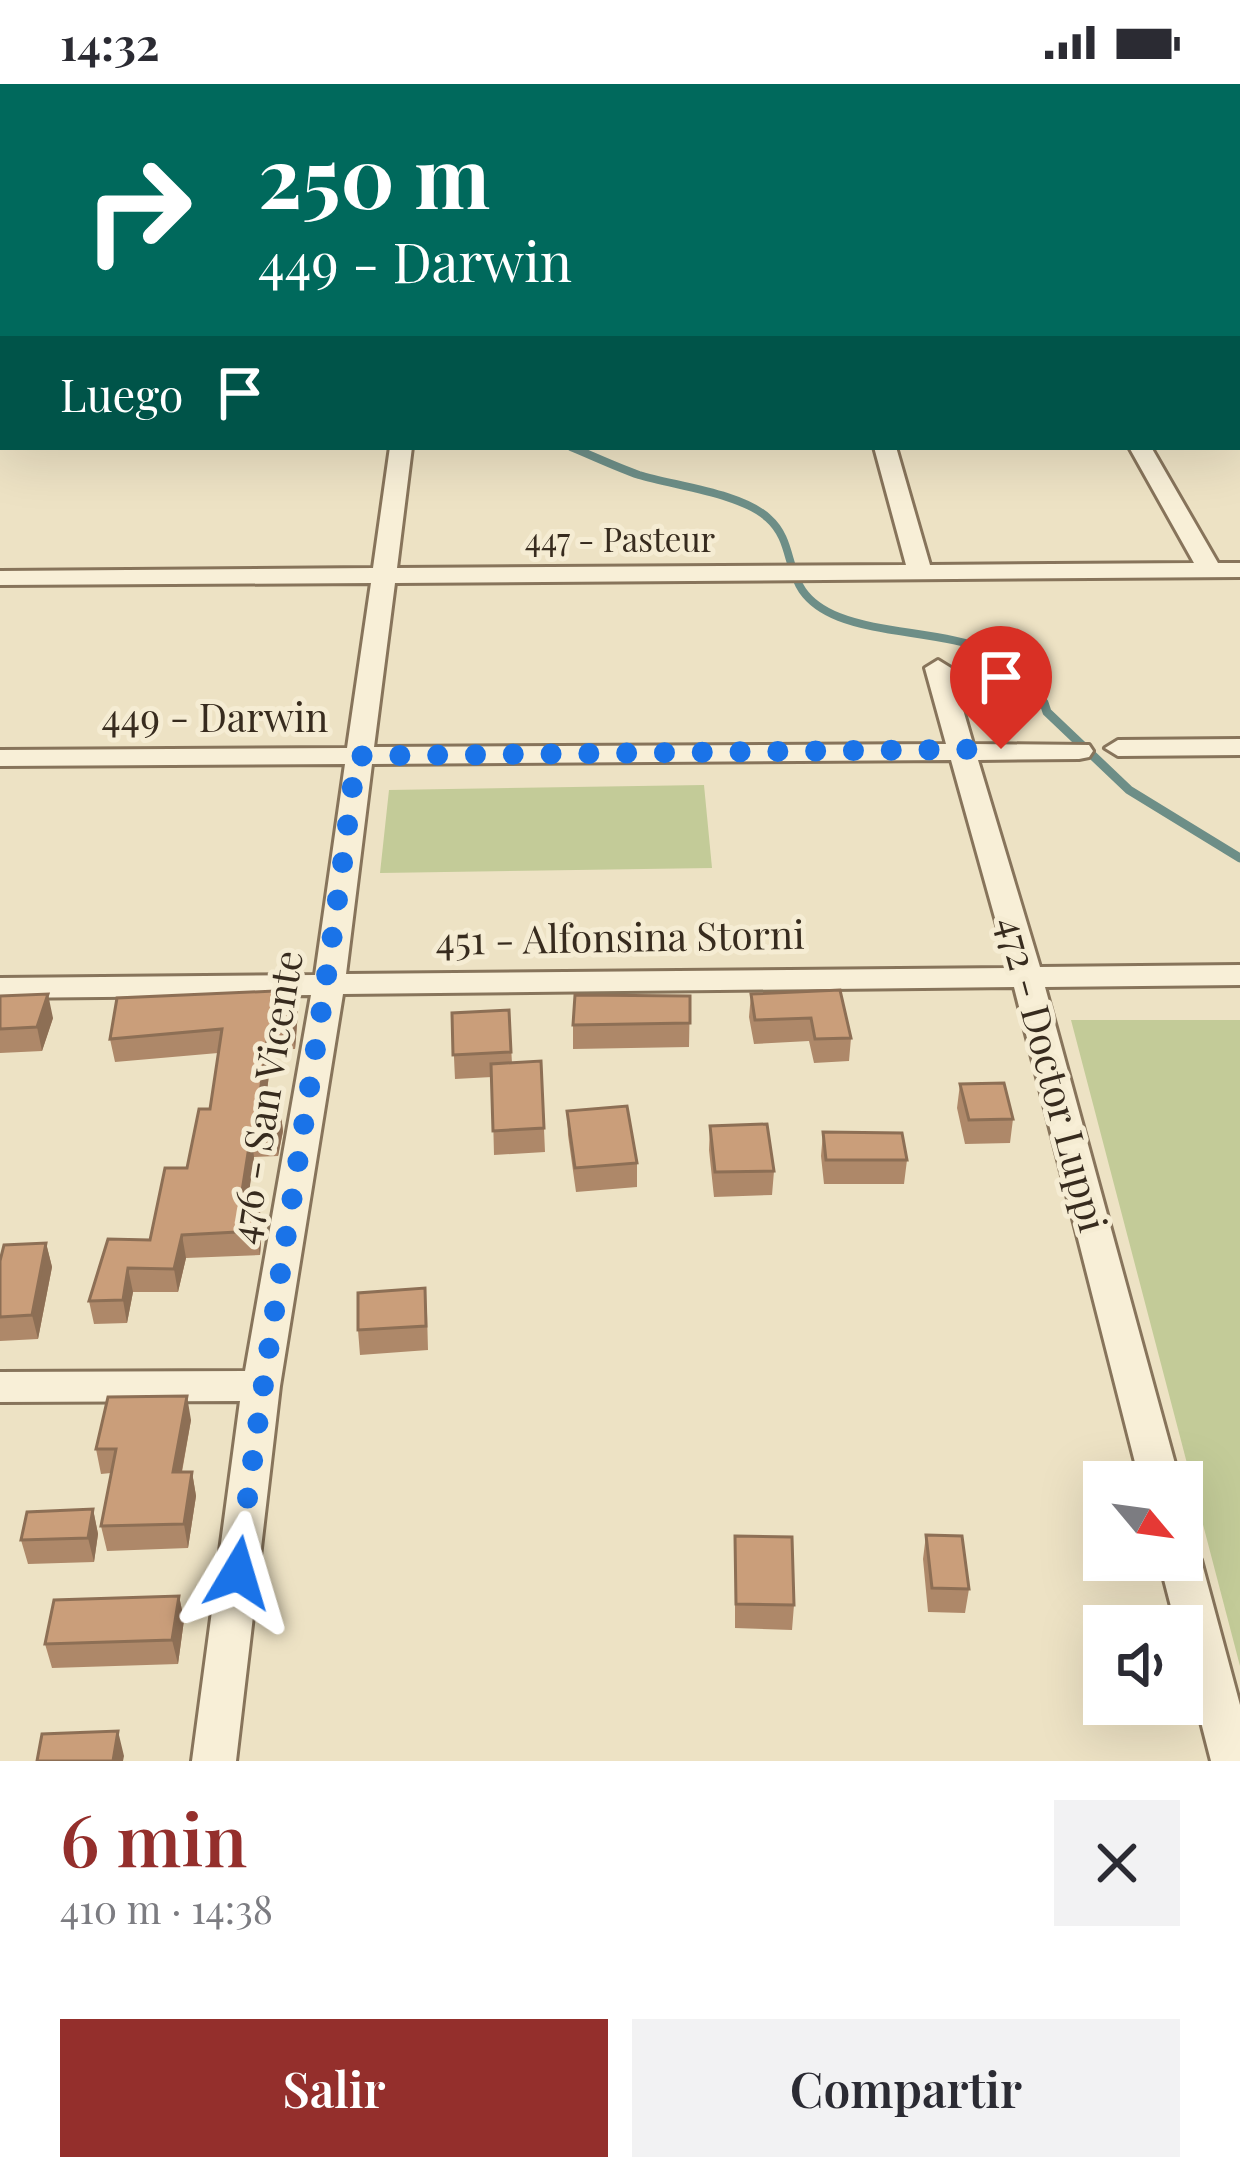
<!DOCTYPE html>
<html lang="es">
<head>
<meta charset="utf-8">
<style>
  body { margin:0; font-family:"Playfair Display",serif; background:#f2f2f3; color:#2b2b33; height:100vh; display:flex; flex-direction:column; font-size:45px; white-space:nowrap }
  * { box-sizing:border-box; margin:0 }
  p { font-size:39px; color:#7c7c81 }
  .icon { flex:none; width:66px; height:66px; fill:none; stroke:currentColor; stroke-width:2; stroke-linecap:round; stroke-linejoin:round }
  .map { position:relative; height:1677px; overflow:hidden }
  .details { display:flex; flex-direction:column; background:#fff; flex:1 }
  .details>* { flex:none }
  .guide { position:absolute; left:0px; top:0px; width:1242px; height:366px; box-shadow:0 12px 48px #0002; background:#00695c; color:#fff; overflow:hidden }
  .needle { width:78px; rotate:119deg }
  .controls { position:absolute; left:1083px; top:1377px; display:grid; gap:24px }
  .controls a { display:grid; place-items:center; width:120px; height:120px; border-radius:0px; background:#fff; box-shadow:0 12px 48px #0002; font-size:60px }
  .pin { position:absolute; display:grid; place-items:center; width:102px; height:102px; color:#fff; margin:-123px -51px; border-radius:50% 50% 50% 0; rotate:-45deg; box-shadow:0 0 12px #0007 }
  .pin .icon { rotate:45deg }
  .me { position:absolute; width:132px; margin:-66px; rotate:7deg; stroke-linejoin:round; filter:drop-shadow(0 0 9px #0008) }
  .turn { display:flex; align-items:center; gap:42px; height:252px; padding:0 60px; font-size:54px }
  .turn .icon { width:156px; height:156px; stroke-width:2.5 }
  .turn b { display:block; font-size:84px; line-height:102px }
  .then { display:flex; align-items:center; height:114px; padding:0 60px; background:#0003; gap:24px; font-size:45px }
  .round { display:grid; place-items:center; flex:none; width:126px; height:126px; border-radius:0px; background:#f2f2f3 }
  .summary { display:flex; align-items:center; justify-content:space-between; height:204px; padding:0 60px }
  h1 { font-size:72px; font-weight:600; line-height:90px; color:#942f2c }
  .action { display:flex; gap:24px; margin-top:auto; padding:24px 60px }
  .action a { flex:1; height:138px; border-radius:0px; background:#942f2c; color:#fff; font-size:48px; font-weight:600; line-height:138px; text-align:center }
  .action a+a { background:#f2f2f3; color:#2b2b33 }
  .status { display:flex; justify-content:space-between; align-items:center; height:84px; padding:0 60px; background:#fff; direction:ltr }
  .status svg { height:33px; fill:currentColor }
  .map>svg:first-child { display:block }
  .green { fill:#c3cb98 }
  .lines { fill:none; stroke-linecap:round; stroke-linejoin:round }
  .stream-far1 { stroke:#6d8e87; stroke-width:8 }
  .stream { stroke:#6d8e87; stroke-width:9 }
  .minor-casing { stroke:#87745b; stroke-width:6 }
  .minor { fill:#f8efd7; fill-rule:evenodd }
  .wall { fill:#ae8869 }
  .shaded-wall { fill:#8d6f55 }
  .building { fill:#ca9e7a; stroke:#8d6f55; stroke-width:3 }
  .route { stroke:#1a73e8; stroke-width:21; stroke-dasharray:0 37.8 }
  .labels { text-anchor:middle; stroke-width:10; stroke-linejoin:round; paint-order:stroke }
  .far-street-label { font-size:33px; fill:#372b1e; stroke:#f5ecd3 }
  .street-label { font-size:39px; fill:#372b1e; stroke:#f5ecd3 }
</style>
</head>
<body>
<div class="status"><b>14:32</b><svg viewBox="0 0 49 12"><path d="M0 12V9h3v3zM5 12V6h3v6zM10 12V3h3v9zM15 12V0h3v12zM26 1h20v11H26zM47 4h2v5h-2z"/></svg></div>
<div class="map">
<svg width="1240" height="1677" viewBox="0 0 1240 1677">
  <rect width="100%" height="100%" fill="#ede2c4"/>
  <path class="green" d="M704,701L712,784L380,789L389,706Z
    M1071,936H1240V1582Z"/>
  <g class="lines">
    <path class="stream-far1" d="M571,363C593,372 616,383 639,391C675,402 741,409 768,434C802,464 776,508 839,533C905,559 1021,542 1045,622"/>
    <path class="stream" d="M1044,619L1047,628L1129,706L1240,774"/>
    <g class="minor-casing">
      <path id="minor" d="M92,0H108L91,3Z
        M437,0H453L436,3Z
        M783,0H799L800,3H784Z
        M1136,0H1152L1154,3H1138Z
        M1239,13H1240V23H1239Z
        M3,36V46L0,47V37Z
        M1239,101H1240V111H1239Z
        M0,107H3V117H0Z
        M1239,134H1240V146H1239Z
        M3,179V195L0,196V180Z
        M1239,261H1240V273H1239Z
        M0,266H3V278H0Z
        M390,363H412L397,484L906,481L874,363H896L930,481L1194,479L1129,363H1151L1218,479H1240V493L395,499L374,663L946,660L925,584L938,576L951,584L973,660L1089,661L1093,667L1089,673L1079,675L978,676L1040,883L1240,881V901L1045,903L1180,1398H1140L1014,903L343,910L280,1302L236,1677H192L240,1317L0,1318V1288L245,1287L311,911L0,914V894L315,891L345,680L0,682V666L347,664L371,499L0,501V487L373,484ZM951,676L1009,884L346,890L372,680Z
        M1240,655V671L1118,672L1105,664L1118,656Z
        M1182,1459L1195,1464L1201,1476L1240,1621V1677H1211L1182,1564V1542H1176L1159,1476H1182Z"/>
    </g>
    <use href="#minor" class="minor"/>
  </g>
  <path class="wall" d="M296,906L298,928L295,965L272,966L265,1024H280L283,1047L278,1072L254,1073L247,1120H259L262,1143L260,1171L186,1174L178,1208H133L127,1239L94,1240L89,1217L150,1156L187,1084L210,1025L218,969L115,978L110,955Z
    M840,906L851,954L849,977L814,979L809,957L754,960L749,933L751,910Z
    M0,912L53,934L42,967L0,969Z
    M690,912L689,963L573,965V941Z
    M509,926L512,979L541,977L545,1068L494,1071L492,993L455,995L452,929Z
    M960,1000L1013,1035L1010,1059L965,1060L957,1024Z
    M567,1027L637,1079V1103L576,1108L568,1051Z
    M710,1042L774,1087L772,1111L714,1113L709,1066Z
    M823,1048L907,1076L904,1100H824L821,1072Z
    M46,1159L52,1183L38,1255L0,1257V1177Z
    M427,1229L428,1266L360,1271L358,1246Z
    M191,1336L182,1388H192L196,1412L188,1464L107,1467L101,1442L111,1389L101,1390L96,1365Z
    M93,1425L98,1450L94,1478L28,1480L21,1456Z
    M926,1451L969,1505L965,1529L928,1528L923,1475Z
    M735,1452L794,1521L792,1546L735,1544Z
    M179,1512L184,1536L178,1580L52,1584L45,1560Z"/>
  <path class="shaded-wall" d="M70,0V3H3V24H0V1Z
    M296,906L298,928L295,965L292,942Z
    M48,910L53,934L42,967L37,943Z
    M269,943L272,966L262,1047L258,1024Z
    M280,1024L283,1047L278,1072L275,1049Z
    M251,1050L254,1073L244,1144L240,1120Z
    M259,1120L262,1143L260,1171L256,1147Z
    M182,1151L186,1174L178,1208L174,1185Z
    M46,1159L52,1183L38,1255L32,1231Z
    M128,1184L133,1208L127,1239L123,1216Z
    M187,1312L191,1336L177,1413L173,1388Z
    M192,1388L196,1412L188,1464L184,1440Z
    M93,1425L98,1450L94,1478L88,1454Z
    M179,1512L184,1536L178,1580L172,1556Z
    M118,1647L124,1672L123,1677H113Z"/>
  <path class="building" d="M109,0H248L247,3H108Z
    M323,0H428V3H323Z
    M296,906L292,942L269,943L258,1024H280L275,1049L251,1050L240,1120H259L256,1147L182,1151L174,1185L128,1184L123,1216L89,1217L108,1155L150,1156L165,1084H187L199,1025H210L222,945L110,955L117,914Z
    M840,906L851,954L815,955L811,934L755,936L751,910Z
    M48,910L37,943L0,945V912Z
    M575,911L690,912V939L573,941Z
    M509,926L511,968L453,971L452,929Z
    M541,977L544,1044L493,1047L491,980Z
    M1004,999L1013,1035L969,1036L960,1000Z
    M627,1022L637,1079L575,1084L567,1027Z
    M767,1040L774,1087L715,1088L710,1042Z
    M823,1048L902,1049L907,1076H826Z
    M46,1159L32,1231L0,1233V1177L4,1161Z
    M425,1204L426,1242L358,1246V1209Z
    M187,1312L173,1388H192L184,1440L101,1442L116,1365H96L108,1313Z
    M93,1425L88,1454L21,1456L27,1428Z
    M926,1451L962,1452L969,1505L932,1504Z
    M735,1452L792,1453L794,1521L736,1520Z
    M179,1512L172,1556L45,1560L54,1516Z
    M118,1647L113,1677H37L42,1650Z"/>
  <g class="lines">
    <path class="route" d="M238,1489C271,1216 324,946 356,672L1001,665"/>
  </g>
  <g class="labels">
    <g class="far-street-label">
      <text x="620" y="468">447 - Pasteur</text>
    </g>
    <g class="street-label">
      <text x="215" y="648">449 - Darwin</text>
      <text transform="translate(620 854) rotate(-1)" y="14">451 - Alfonsina Storni</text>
      <text transform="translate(1052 990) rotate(75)" y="14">472 - Doctor Luppi</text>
      <text transform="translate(266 1013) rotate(-81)" y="14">476 - San Vicente</text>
    </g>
  </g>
</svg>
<div class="controls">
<a><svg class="needle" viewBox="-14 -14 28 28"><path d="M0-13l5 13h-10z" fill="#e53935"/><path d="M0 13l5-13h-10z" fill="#7c7c81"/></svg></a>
<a><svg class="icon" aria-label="sound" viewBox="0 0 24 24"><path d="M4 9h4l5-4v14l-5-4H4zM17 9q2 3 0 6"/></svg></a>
</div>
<div class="pin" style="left:1001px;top:665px;background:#d93025"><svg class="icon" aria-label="arrive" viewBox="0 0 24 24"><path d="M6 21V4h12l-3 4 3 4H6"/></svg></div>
<svg class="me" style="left:238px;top:1489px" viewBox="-20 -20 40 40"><path d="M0-17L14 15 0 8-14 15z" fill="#1a73e8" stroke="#fff" stroke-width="4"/></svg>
<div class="guide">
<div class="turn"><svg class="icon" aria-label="right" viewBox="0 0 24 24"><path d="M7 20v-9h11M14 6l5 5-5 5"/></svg><div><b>250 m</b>449 - Darwin</div></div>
<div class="then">Luego<svg class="icon" aria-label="arrive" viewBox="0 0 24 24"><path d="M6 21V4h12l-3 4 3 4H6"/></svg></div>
</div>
</div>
<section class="details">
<div class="summary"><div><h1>6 min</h1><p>410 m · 14:38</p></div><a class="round"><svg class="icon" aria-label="close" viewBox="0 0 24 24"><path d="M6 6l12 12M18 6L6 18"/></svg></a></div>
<div class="action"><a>Salir</a><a>Compartir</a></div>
</section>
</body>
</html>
